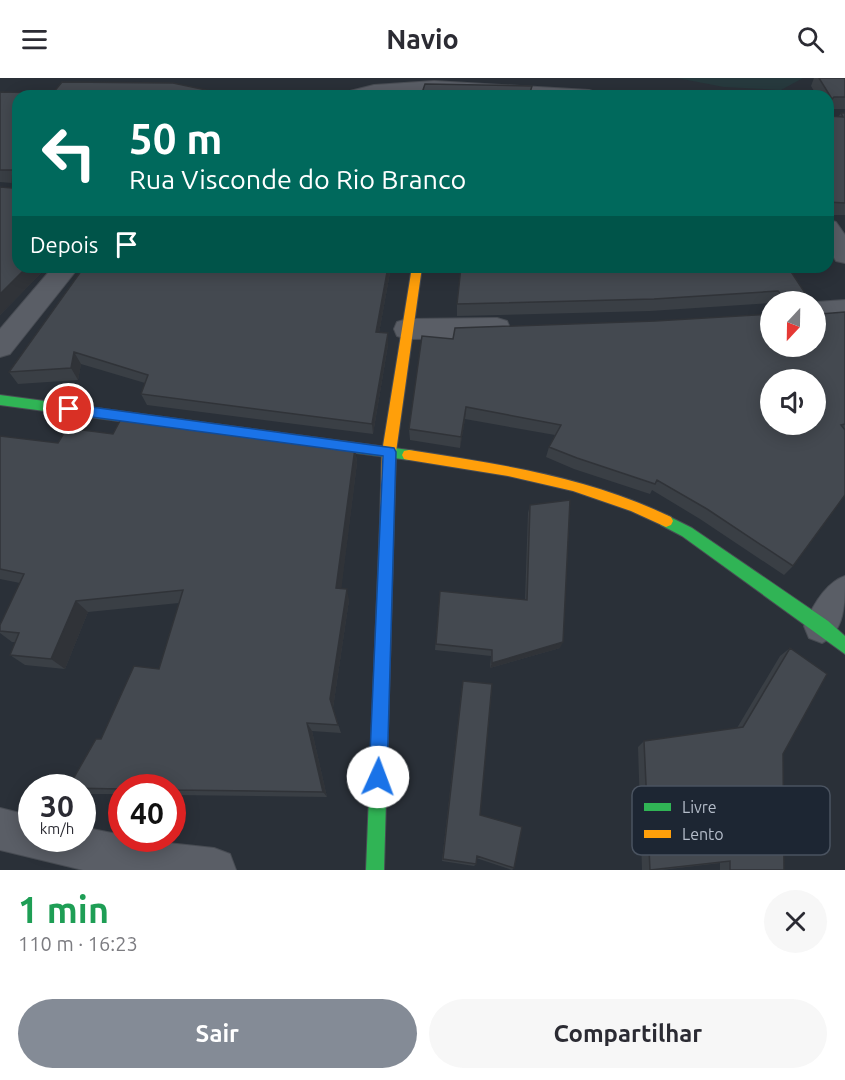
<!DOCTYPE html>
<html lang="pt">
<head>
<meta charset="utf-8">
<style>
  body { margin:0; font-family:Ubuntu,sans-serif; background:#f7f7f7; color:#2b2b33; height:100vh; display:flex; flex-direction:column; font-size:22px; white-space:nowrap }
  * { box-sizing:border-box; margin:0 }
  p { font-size:20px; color:#7c7c81 }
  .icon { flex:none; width:33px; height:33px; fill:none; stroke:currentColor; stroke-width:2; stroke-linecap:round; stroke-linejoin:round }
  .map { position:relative; height:792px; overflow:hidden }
  .side { display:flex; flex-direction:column; background:#fff; flex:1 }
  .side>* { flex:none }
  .top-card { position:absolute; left:12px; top:12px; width:822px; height:183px; border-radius:18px; box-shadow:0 3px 15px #0003; background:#00695c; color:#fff; overflow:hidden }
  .needle { width:39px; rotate:202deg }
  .fabs { position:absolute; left:760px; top:213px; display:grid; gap:12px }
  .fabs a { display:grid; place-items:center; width:66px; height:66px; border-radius:50%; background:#fff; box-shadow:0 3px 15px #0003; font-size:30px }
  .speed { position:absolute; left:18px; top:696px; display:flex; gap:12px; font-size:30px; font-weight:700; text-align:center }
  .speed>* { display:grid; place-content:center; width:78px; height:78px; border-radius:50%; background:#fff; box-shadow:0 3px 15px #0003; line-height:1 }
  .speed small { font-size:15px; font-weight:400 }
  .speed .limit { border:9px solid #d22; background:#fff; color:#111 }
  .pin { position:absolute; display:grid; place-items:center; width:51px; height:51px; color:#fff; margin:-26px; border:3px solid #fff; border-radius:50%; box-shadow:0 2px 6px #0007 }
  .me { position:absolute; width:66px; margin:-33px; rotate:2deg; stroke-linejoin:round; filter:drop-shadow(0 0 4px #0008) }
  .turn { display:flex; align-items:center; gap:21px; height:126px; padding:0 18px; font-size:27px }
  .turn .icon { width:78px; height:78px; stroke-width:2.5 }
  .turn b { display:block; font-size:42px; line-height:51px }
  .then { display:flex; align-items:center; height:57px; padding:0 18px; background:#0003; gap:12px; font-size:22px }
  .round { display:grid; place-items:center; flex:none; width:63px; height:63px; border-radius:32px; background:#f7f7f7 }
  .summary { display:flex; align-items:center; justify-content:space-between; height:102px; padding:0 18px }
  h1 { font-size:36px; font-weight:600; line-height:45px; color:#1e9e55 }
  .button { display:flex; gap:12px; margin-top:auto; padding:12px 18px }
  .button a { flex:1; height:69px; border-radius:36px; background:#848b96; color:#fff; font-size:24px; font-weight:600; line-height:69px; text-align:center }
  .button a+a { background:#f7f7f7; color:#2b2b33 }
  header { display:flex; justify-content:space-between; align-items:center; height:78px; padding:0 18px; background:#fff; font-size:27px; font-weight:600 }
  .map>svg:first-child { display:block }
  .green { fill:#273a3e }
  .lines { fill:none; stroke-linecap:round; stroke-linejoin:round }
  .street-casing { stroke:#484c53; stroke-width:2 }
  .fast-casing { stroke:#484c53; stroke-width:2 }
  .slow-casing { stroke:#484c53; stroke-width:2 }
  .street { fill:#5a5e66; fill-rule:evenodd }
  .fast { fill:#30b455; fill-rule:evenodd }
  .slow { fill:#ff9f0a; fill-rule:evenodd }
  .wall { fill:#3a3f45 }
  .shaded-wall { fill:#303338 }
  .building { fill:#444950; stroke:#303338; stroke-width:1.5; fill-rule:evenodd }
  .route { fill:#1a73e8; stroke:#114b97; stroke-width:1.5 }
  .key { fill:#1d2633; stroke:#4a5360; stroke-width:1.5 }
  .key-label { font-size:16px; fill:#b4bcc9 }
</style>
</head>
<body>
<header><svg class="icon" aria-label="menu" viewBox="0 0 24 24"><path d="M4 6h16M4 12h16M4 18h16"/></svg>Navio<svg class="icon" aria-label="search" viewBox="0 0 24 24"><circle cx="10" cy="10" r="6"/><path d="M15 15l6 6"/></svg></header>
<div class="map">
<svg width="845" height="792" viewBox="0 0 845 792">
  <rect width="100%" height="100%" fill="#2a3038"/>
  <path class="green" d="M677,0H803L781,12L724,9Z"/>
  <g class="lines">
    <g class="street-casing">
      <path id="street" d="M434,3L589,12L596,14L599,18L434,15L343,18L346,14L374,7Z
        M828,142L836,144L845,157V185L836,183L828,169Z
        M53,189H79L10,276L0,279V251Z
        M845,222V240L816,242V224Z
        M497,240L507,243L510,250L507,257L497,260L407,261L397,258L394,251L397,244L407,241Z
        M845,498C845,526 845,553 822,565L809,560L804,548C812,529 825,505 845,498Z
        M0,730L32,738V760H82V749L122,757V760L214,770L230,776L236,792H83L0,772Z"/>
    </g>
    <g class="fast-casing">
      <path id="fast" d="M0,317L409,372L414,373L416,377L414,381L409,382L0,327Z
        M666,437L692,450L828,543L845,558V576L682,458L661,447L659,443L661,439Z
        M387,438L392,440L394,444L384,792H366L380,444L382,440Z"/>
    </g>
    <g class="slow-casing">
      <path id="slow" d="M412,189H422L396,374L394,444L392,448L387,450L382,448L380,444L382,374Z
        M409,372C500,386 588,399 671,439L673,443L671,447L666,449L631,433L573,413L508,398L409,382L404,381L402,377L404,373Z"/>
    </g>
    <use href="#street" class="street"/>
    <use href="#fast" class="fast"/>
    <use href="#slow" class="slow"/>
  </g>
  <path class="wall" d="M814,0H845V31H828V18H817L811,8Z
    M62,4L173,5L230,17V18H18V189H47L0,237V109L12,110V105L0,104V14L53,15Z
    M841,35H845V137H828V38H839Z
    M84,189H391L379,255L388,267L373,356L147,327L141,316L145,305L81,286L78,302L18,306L9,294Z
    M788,189L811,224H771V225L650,233L457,238V226Z
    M845,234V417L793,488L784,497L700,441L652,412L650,416L574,391L546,379L549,369L555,357L465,341L460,370L410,362L409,351L453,261L655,243L820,236Z
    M113,356L355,370L357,385L341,510L349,522L333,630L341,655L312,653L327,719L172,717V710H122V716H82V710L101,661L159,591L179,525L88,534L65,591L25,587L10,577L15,564H12L0,555V547L20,505L0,501V358L58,365Z
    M530,427L560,570L490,590L491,578L435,572L440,513L525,522L528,435Z
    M790,570L783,676L784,792H720V785L661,792H642L638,669L644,663L737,650L780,578Z
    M462,609L480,737L514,790L512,792L476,780V786L474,788L442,783Z"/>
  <path class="shaded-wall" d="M27,189H47L0,237V216Z
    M388,189H391L377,266L376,254Z
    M388,255V267L373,356L372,346Z
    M74,274L81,286L78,302L71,290Z
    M466,329L465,341L460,370L461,359Z
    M355,370L357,385L340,522L336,510Z
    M347,511L349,522L333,630L341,655L330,621Z
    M76,523L88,534L65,591L51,581Z
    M563,564L560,570L490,590L492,585Z
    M307,645L312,653L327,719L323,714Z"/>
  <path class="building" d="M819,0H845V19H834L832,21Z
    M62,4L173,5L230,17L229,18H18V189H27L0,216V109L12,110L13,92H0V14L53,15Z
    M425,6L532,8L529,18H421Z
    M841,35H845V125L828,124V38L843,39Z
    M84,189H388L376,254L388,255L372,346L141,316L148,297L74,274L71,290L9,294Z
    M461,189H788L811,224H780V215L778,213L654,221L457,226Z
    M816,230L820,236L845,234V346L841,347L845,352V417L793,488L707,431L657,402L655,406L577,380L549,369L561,347L466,329L461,359L409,351L422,258L453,261L455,250L655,243L771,236V268H816ZM771,302H816V346H771Z
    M122,339L355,370L336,510L347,511L330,621L338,647L307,645L323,714L172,712V710H122V711L68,710L96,661H101L134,588L159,591L183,512L76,523L51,581L10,577L19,555L0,553V547L24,496L0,491V358L58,365L67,350L113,356Z
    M570,422L563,564L492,585V572L436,566L440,513L527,522L530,427Z
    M790,570L827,596L783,676L784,792H730V783L650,792L644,663L743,649Z
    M463,603L492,606L480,737L522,749L514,790L477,778L476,786L443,781Z"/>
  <path class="route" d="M69,326L394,370L396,374L387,699L384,705L378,708L372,705L369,699L383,378L69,336L62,331Z"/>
  <rect x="632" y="708" width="198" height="69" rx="9" class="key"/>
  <rect x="644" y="725" width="27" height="8" fill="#30b455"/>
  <rect x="644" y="752" width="27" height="8" fill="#ff9f0a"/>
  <g class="key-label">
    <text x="682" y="735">Livre</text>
    <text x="682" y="762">Lento</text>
  </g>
</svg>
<div class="fabs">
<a><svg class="needle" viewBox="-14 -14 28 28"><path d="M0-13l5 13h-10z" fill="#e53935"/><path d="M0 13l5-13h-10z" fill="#7c7c81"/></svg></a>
<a><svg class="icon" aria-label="sound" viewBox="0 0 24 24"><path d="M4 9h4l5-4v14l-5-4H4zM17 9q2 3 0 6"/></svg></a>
</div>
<div class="speed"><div>30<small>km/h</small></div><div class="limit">40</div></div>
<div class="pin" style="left:69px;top:331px;background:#d93025"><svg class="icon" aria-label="arrive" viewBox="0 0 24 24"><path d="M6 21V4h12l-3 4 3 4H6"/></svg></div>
<svg class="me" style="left:378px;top:699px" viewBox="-20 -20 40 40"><circle r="19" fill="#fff"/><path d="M0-13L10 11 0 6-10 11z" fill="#1a73e8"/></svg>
<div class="top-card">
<div class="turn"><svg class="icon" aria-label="left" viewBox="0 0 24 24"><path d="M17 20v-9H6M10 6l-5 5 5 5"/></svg><div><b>50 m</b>Rua Visconde do Rio Branco</div></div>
<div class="then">Depois<svg class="icon" aria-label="arrive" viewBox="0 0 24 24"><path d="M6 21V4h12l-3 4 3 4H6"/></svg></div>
</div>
</div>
<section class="side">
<div class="summary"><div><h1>1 min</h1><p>110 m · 16:23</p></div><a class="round"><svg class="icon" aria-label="close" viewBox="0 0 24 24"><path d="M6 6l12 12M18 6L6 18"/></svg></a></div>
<div class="button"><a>Sair</a><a>Compartilhar</a></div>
</section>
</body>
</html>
